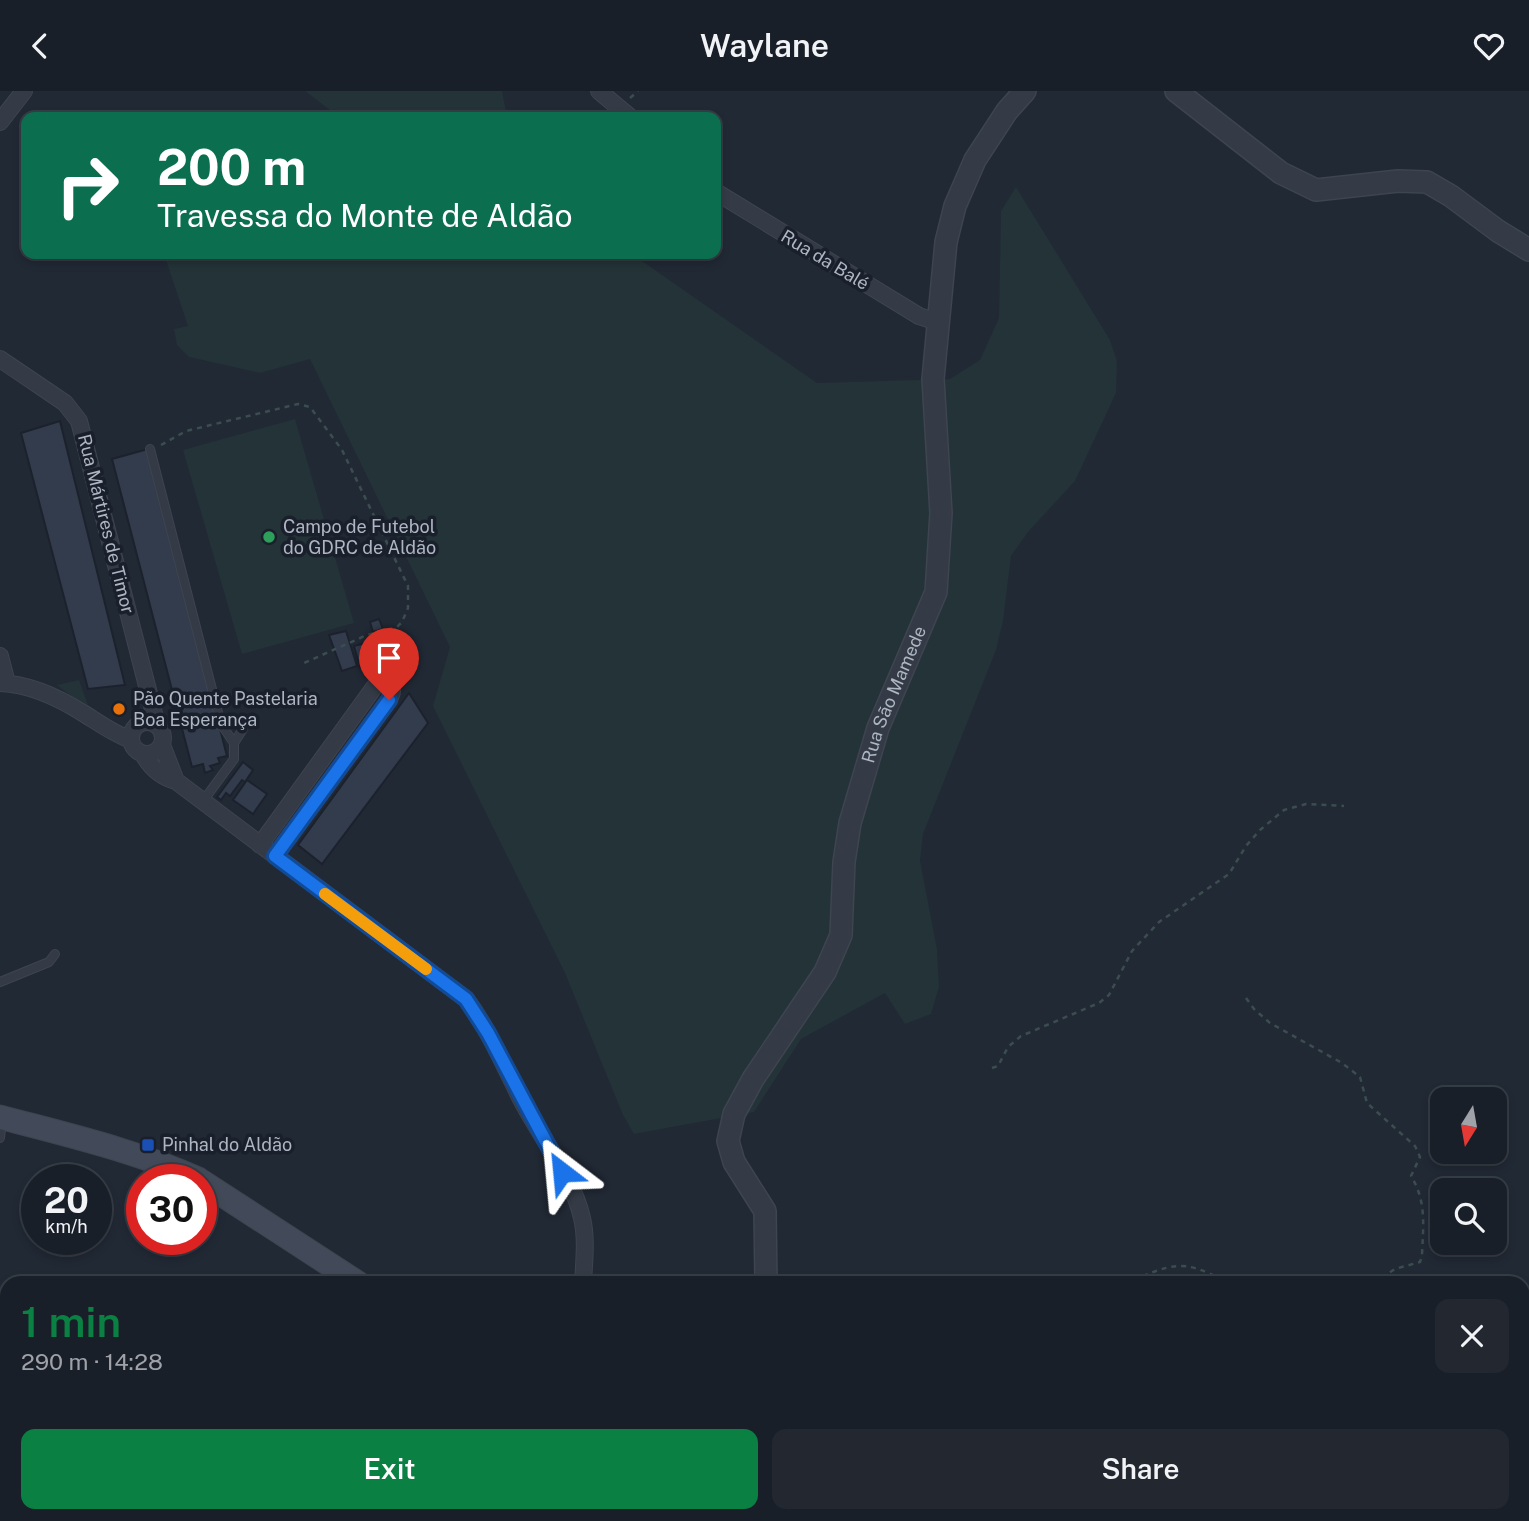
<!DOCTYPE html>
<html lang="en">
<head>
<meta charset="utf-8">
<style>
  body { margin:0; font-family:"Public Sans",sans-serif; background:#222730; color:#f1f3f6; height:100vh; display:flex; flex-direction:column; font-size:26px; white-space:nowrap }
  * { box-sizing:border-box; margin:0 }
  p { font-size:23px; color:#9fa2a8 }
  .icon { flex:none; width:38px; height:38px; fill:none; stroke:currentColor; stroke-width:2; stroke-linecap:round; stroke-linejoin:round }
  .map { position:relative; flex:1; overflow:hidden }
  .drawer { position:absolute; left:0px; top:1185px; width:1530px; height:247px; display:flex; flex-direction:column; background:#191f28; border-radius:21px 21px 0 0; box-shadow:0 4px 10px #0003,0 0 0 2px #373d45 }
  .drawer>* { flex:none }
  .hud { position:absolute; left:21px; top:21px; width:700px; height:147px; border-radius:14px; box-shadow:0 4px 10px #0003,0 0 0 2px #373d45; background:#0b6e4f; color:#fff; overflow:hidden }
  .needle { width:46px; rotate:191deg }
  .tools { position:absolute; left:1430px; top:996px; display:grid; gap:14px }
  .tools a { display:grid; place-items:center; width:77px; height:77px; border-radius:14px; background:#191f28; box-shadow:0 4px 10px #0003,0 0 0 2px #373d45; font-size:35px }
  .speed { position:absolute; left:21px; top:1073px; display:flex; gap:14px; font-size:35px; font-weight:700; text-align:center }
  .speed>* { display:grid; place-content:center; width:91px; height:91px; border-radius:50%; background:#191f28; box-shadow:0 4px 10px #0003,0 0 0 2px #373d45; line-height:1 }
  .speed small { font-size:18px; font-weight:400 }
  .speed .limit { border:10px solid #d22; background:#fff; color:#111 }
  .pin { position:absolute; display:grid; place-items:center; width:60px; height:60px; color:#fff; margin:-72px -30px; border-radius:50% 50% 50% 0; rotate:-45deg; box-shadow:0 0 7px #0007 }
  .pin .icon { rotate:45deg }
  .me { position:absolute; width:77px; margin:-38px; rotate:331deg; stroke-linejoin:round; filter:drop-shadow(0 0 5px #0008) }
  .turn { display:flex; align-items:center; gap:24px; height:147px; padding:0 21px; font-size:32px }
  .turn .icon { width:91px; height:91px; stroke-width:2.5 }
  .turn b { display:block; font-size:49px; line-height:60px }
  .round { display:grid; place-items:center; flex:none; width:74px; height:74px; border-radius:14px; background:#222730 }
  .headline { display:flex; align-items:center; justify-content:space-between; height:119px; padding:0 21px }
  h1 { font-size:42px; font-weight:600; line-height:52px; color:#0b8043 }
  .primary-button { display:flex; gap:14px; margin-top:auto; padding:14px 21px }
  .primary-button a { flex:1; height:80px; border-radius:14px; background:#0b8043; color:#fff; font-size:28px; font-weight:600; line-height:80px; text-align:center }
  .primary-button a+a { background:#222730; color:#f1f3f6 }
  header { display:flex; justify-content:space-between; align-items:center; height:91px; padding:0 21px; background:#191f28; font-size:32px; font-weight:600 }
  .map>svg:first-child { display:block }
  .green { fill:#233337 }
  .building { fill:#333c4c; stroke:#1c222d; stroke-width:2 }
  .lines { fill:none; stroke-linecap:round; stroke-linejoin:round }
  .service-casing { stroke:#3e4450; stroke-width:10 }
  .minor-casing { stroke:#3e4450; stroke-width:18 }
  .tertiary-casing { stroke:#3e4450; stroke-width:24 }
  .secondary-casing { stroke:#3e4450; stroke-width:25 }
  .path { stroke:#3b4d4f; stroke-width:2.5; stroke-dasharray:5 5; stroke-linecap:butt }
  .service { stroke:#343b46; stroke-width:8 }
  .minor { stroke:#343b46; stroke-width:16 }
  .tertiary { stroke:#343b46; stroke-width:21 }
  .secondary { stroke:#424a59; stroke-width:23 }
  .route-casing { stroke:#114b97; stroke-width:18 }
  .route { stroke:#1a73e8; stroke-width:12 }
  .slow { stroke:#f59e0b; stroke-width:12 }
  .leisure-dot { fill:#2e9e5b; stroke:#1a202b; stroke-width:2.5 }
  .food-dot { fill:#e8710a; stroke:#1a202b; stroke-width:2.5 }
  .transit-dot { fill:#1a4fb4; stroke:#1a202b; stroke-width:2.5 }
  .labels { text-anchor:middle; stroke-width:7; stroke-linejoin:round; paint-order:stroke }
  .street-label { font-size:18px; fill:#aeb5c3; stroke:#1a202b }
  .poi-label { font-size:18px; fill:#aeb5c3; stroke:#1a202b; text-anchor:start }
</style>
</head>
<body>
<header><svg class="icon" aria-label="back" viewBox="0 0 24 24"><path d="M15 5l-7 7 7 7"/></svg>Waylane<svg class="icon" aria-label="heart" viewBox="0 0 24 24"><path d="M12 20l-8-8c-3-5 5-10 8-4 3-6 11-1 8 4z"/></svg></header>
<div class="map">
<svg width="1529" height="1430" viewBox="0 0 1529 1430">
  <rect width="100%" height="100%" fill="#212935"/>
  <path class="green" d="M305,0H502L507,26H339Z
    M1016,96L1110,249L1117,270L1116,302L1075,390L1028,441L1011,465L1003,530L996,559L923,743L920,770L937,858L939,896L931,923L905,933L885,902L801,948L754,1021L634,1043L623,1024L565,882L433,615L450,556L310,268L260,282L189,266L177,254L174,238L188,235L164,163H632L817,292L950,288L980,269L999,227L1001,120Z
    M295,328L354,532L242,563L183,359Z
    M79,589L88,614L71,605L57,594Z"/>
  <path class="building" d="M60,330L125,594L88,598L21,342Z
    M148,358L227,665L218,667L220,672L210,675L213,679L205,682L203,673L192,676L112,368Z
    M379,528L383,538L373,541L370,531Z
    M346,540L357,575L342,580L329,544Z
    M389,543L393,559L379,563L373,546Z
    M369,551L375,574L360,577L354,555Z
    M409,602L428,632L322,773L298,754Z
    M243,671L253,679L245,691L242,689L230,705L226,702L221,709L217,706Z
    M247,689L267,703L253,723L233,709Z"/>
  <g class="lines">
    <g class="service-casing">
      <path id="service" d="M150,358L221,633L234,652
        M203,710L234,668V652L243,638
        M0,891L49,871L55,863
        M0,1047L2,1029"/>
    </g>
    <g class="minor-casing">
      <path id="minor" d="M599,0L630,26
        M0,31L24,0
        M716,101L919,225L937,231
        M0,268L65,312L79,330L157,634
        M0,565L7,592
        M0,592C28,593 59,607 83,622C99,632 112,642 131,649
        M131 647a16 16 0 1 1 32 0a16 16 0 1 1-32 0Z
        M162,654L176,690
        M143,663C150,676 161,686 176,690L466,908C490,940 505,977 523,1012C542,1047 574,1090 582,1127C587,1148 584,1171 583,1192
        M260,754L378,591L382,590L391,592L392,601L389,609L275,765
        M0,1419L7,1416
        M395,1424L396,1430
        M581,1424V1430
        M229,1430L230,1424"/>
    </g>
    <g class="tertiary-casing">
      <g id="tertiary">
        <path d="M1176,0L1281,82L1316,99L1398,90L1427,91L1451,105L1498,140L1529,159"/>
        <path id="s1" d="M766,1192L765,1120L734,1071L728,1050L734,1023L753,988L825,881L841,844L844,771L850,732L878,637L936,501L941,422L933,288L946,151L955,115L975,69L1007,20L1025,0"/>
        <path d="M794,1424L795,1430"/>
      </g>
    </g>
    <g class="secondary-casing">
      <path id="secondary" d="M0,1026C67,1044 134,1059 198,1088
        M201,1090L358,1192
        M425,1424L426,1430"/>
    </g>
    <path class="path" d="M630,7L638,0
      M161,354L186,340L298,313L310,316L342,359L408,495V517L402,531L397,536L367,544L304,572
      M1246,907L1254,918L1270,932L1342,972L1360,986L1367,1012L1415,1055L1420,1066L1411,1085C1427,1111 1423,1135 1422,1165L1420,1171L1395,1178L1374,1192
      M992,977L998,975L1008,956L1021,945L1099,912L1109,904L1132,860L1159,831L1229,783L1246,755L1260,739L1284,719L1306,713L1344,715
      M1124,1192C1174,1174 1179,1165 1228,1192
      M1518,1430L1529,1419"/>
    <use href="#service" class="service"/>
    <use href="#minor" class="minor"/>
    <use href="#tertiary" class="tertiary"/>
    <use href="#secondary" class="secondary"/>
  </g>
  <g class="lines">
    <g class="route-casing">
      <path id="route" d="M389,609L275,765L466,908L488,942L562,1081"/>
    </g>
    <use href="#route" class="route"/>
    <path class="slow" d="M325,803L426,878"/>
  </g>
  <circle class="leisure-dot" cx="269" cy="446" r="7"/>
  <circle class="food-dot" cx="119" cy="618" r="7"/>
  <rect class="transit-dot" x="141" y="1047" width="14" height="14" rx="3.5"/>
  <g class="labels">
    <g class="street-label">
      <text transform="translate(825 169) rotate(31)" y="6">Rua da Balé</text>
      <text transform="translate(106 433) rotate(76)" y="6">Rua Mártires de Timor</text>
      <text dy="6" stroke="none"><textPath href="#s1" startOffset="637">Rua São Mamede</textPath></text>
    </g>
    <g class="poi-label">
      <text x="283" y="442">Campo de Futebol<tspan x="283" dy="21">do GDRC de Aldão</tspan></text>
      <text x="133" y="614">Pão Quente Pastelaria<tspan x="133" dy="21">Boa Esperança</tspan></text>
      <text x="162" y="1060">Pinhal do Aldão</text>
    </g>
  </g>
</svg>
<div class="tools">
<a><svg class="needle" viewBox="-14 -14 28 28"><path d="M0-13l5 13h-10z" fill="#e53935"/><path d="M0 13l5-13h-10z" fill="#9fa2a8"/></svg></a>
<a><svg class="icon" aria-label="search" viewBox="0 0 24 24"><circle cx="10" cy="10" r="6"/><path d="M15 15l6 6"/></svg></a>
</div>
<div class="speed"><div>20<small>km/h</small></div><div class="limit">30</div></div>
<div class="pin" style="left:389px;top:609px;background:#d93025"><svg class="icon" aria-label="arrive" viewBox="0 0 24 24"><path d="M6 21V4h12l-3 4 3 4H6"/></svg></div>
<svg class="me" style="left:562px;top:1081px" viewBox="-20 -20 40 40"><path d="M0-17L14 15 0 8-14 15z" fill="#1a73e8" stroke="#fff" stroke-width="4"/></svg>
<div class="hud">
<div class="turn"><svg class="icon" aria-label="right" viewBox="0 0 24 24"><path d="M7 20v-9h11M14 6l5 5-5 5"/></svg><div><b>200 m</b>Travessa do Monte de Aldão</div></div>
</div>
<section class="drawer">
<div class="headline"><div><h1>1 min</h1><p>290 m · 14:28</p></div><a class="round"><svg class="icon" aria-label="close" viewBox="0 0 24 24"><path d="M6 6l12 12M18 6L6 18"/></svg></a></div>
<div class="primary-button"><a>Exit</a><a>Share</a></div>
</section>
</div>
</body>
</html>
